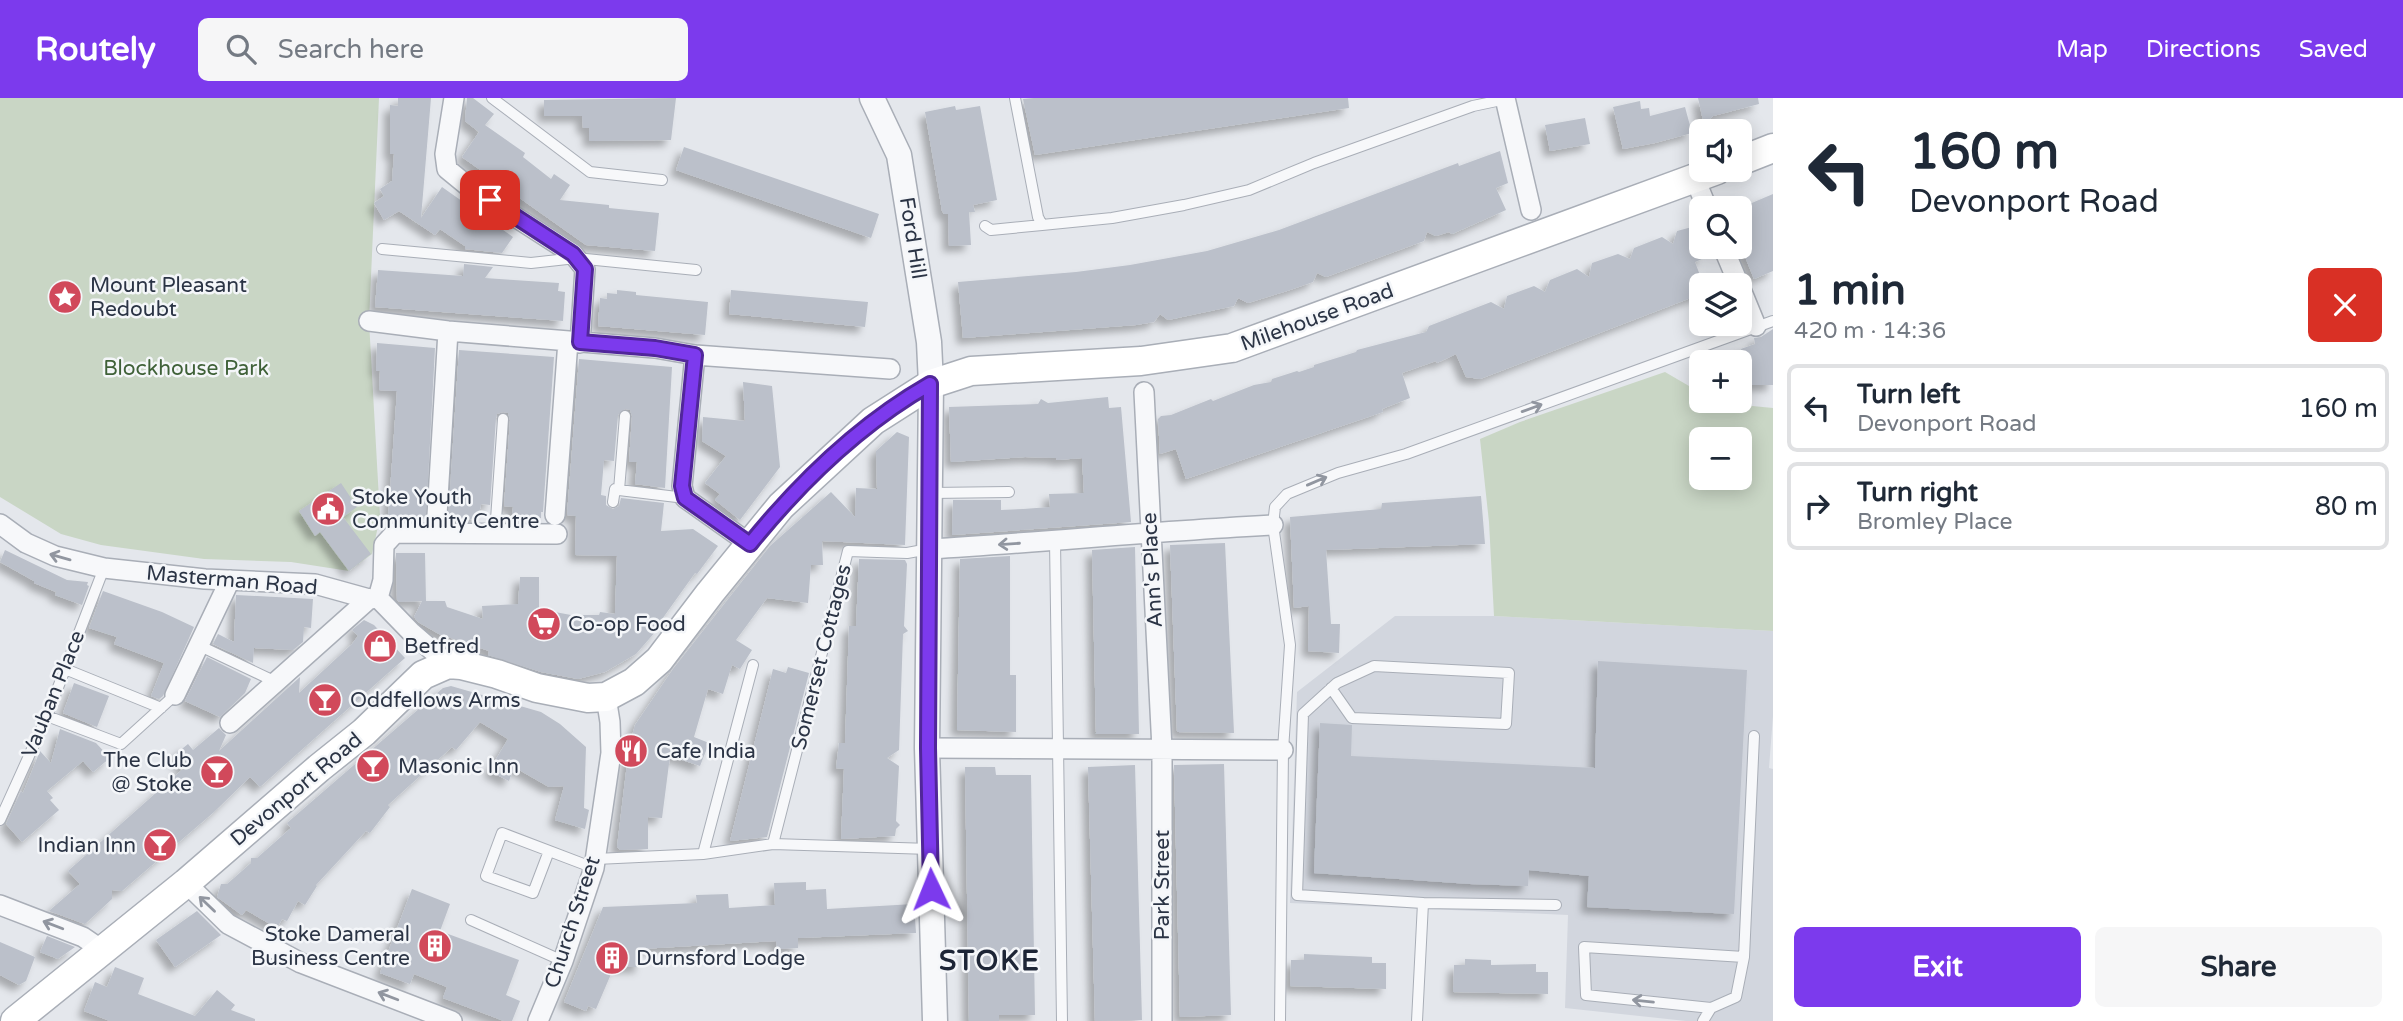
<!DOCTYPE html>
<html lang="en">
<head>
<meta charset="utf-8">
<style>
  body { margin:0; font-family:"Varela Round",sans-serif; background:#f6f6f7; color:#1f2937; height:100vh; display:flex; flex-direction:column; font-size:26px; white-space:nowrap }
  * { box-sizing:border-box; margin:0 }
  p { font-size:23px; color:#747a83 }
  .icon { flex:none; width:38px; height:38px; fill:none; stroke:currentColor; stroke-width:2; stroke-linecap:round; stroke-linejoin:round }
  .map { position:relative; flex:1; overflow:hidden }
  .sheet { display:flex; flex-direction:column; background:#fff; width:630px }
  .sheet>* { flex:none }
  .banner { background:#fff; color:#1f2937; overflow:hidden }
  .tools { position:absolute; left:1689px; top:21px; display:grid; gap:14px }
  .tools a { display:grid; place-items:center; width:63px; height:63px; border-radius:10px; background:#fff; box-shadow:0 4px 18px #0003; font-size:35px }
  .pin { position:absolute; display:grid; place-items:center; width:60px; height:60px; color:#fff; margin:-30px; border-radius:14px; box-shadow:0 4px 10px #0006 }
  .me { position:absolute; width:77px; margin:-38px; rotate:358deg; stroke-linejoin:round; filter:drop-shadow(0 0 5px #0008) }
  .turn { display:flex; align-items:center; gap:24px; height:147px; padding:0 21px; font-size:32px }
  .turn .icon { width:91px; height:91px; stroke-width:2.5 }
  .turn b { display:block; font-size:49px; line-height:60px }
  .round { display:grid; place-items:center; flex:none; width:74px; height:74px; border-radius:10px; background:#f6f6f7 }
  .headline { display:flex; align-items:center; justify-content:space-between; height:119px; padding:0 21px }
  h1 { font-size:42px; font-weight:800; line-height:52px }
  .button { display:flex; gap:14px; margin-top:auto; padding:14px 21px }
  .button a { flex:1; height:80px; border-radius:10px; background:#7c3aed; color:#fff; font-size:28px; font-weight:800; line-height:80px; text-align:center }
  .button a+a { background:#f6f6f7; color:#1f2937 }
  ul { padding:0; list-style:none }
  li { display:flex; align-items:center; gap:21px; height:88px; margin:0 14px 10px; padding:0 7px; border:4px solid #e0e1e3; border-radius:10px }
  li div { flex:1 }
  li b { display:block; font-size:26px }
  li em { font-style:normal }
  header { display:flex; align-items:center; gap:42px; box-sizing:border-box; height:98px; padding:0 35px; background:#7c3aed; color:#fff }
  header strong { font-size:33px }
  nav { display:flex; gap:38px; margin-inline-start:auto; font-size:24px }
  .search { width:490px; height:63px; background:#f6f6f7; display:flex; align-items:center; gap:18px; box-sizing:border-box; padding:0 24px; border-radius:10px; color:#747a83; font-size:26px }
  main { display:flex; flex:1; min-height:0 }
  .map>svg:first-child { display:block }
  .built { fill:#d2d6de }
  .green { fill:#c9d6c5; fill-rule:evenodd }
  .building { fill:#bbc0ca; filter:url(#shadow) }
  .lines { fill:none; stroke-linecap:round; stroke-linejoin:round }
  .service-casing { stroke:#a9aeb7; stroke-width:12 }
  .minor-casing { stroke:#a9aeb7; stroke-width:22 }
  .tertiary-casing { stroke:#a9aeb7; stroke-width:27 }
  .secondary-casing { stroke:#a9aeb7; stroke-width:31 }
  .service { stroke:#f7f8fa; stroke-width:10 }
  .minor { stroke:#f7f8fa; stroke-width:19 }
  .tertiary { stroke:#f7f8fa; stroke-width:24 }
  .secondary { stroke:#fff; stroke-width:28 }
  .oneway { stroke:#9196a0 }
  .route-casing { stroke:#51269a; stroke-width:18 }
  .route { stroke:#7c3aed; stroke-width:12 }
  .labels { text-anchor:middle; stroke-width:5; stroke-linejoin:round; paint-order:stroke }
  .street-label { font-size:21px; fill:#2b3445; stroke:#f4f6f9 }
  .poi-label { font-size:21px; fill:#2b3445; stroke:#f4f6f9; text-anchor:start }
  .park-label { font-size:21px; fill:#3f6138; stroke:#f4f6f9 }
  .district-label { font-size:28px; font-weight:bold; letter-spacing:2px; fill:#1d2536; stroke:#f4f6f9 }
</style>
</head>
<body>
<header>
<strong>Routely</strong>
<div class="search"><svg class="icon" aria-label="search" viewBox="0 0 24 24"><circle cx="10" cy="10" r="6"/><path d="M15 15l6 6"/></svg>Search here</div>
<nav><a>Map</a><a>Directions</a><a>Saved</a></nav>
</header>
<main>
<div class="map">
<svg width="1773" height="923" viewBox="0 0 1773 923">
  <defs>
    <filter id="shadow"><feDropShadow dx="-6" dy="6" stdDeviation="3.5" flood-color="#0004"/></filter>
  </defs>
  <rect width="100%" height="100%" fill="#e4e7ec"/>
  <path class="built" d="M1395,518H1494L1773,533V618L1769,670L1773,671V923H1686L1565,910L1568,817L1290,805L1297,594Z"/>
  <path class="green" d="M0,0H379L369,223L380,419L372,456L349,473L291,464L204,461L101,447L61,436L0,399Z
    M1665,274L1701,295V303L1773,310V533L1494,518L1489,424L1480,341L1520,324ZM1701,341H1740V380H1701Z"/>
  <path class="building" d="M398,0H431L421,120L442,89L513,139L502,155L465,151V148L440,131L435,137L399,113L384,122L374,105L384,98L380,91L392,83L394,56H390V7L398,8Z
    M467,0H473L494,16L485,27L525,55L523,59L551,81L554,76L570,87L560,102L609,107V110L659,115L655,153L586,147L462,59L479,34L465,23Z
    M676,0L671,42L589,43V30H583L582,18H544V2Z
    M1034,0H1348L1349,10L1035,57L1023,1Z
    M1698,0H1758L1759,6L1713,18L1704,27Z
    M1640,3L1641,11L1649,10L1650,18L1685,9L1692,35L1655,45L1623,51L1613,9Z
    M955,8L956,12L980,8L997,102L973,107L975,114H969L971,147L949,148L948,116H944L942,113L925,14Z
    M1585,20L1590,46L1550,53L1545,27Z
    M684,49L879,116L871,140L676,72Z
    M1500,53L1508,85L1496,90L1506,112L1452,136L1449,134L1436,138L1427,134L1424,143L1326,179L1317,175L1313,184L1287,193L1248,205L1238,200L1234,208L1168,222L1160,216L1154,224L1136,227L963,240L958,184L1076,174L1130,167L1207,153L1279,132L1458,65L1459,68Z
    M1773,96V173L1754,181L1740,146V110Z
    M1692,129L1704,160L1695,164L1701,180V196L1480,281L1466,279L1456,256L1437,265L1436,263L1402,275L1410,300L1382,311L1383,314L1186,381L1176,351L1160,356L1158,321L1161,318L1171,317L1211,301L1213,303L1254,287L1271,284L1272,281L1297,273L1299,274L1314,269V267L1356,254L1357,252L1426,234L1429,228L1491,204L1504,211L1507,198L1534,188L1545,194L1550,182L1577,171L1589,179L1592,165L1618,156L1630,161L1634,150L1662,139L1673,146L1677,133Z
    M464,166L493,169L485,180L559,185L558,193L565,194L563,223L375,209L378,172L463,178Z
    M617,192L636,194V197L708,204L705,237L598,228L600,200L607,201V195L617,196Z
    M731,192L868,204L865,229L729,216Z
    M1773,231V287H1747L1741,251L1755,246L1754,240L1761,239Z
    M377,245L435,250L426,421L388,422L397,293L379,292L380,273H376Z
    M459,252L554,259L543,414H541V420L512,418L513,409L504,408L510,322L508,315L503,314L497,316L496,320L490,407L481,406L478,421L448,422Z
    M579,261L672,269L665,390L635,386L637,364H629L632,318L630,312L625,311L618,317L614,363L604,362L601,397L606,398V407L613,411L619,408L621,400L664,405L661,433L693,431L718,448L697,476L695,475L655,531L656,533L636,556L605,574L578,581L541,574L488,557L489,553L439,536L418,524L414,519L422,503L399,504L397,502L396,459V455H425L426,503H445L447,509L483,521L482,508L518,506L520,479H539V511L571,517H599L600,514L615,516L617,458L575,457L576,418L567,417Z
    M743,284L772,288L780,369L740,422L715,402L720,396L705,385L726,358L702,343L703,319L745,323Z
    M1108,299L1109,310L1121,309L1131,424L952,437L953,402H1001V412L1023,411L1050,409L1049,396L1084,395L1082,360L1057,362L1056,360L1025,359L951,364L949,309L1038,306L1041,301L1048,305Z
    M897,334L909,339L905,447L822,443L823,467H811L808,505L767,500L736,542L752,552L740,571L732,567L723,596L708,591L694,639L709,645L700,668L670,658L662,720L648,719V751L620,752L617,749L629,649L635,627L673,571L770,448L831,394L855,419L856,390L877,391L876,353Z
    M341,385L357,409L343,419L371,456L349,473L320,434L315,438L299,413Z
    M1481,398L1485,446L1326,452L1331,526H1340L1339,555L1308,553L1309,508L1294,510L1290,419L1381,411L1382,405Z
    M1225,445L1234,635L1177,634L1170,447Z
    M1135,449L1139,636H1096L1092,452Z
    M5,452L67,482L88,484L87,487L89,488L82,507L55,497L56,494L34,485V483L0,464Z
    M1010,458V577H1016V634L957,632L960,461Z
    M859,461L905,462L907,466L904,528L908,533L903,536L899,652L887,660L899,668L896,723L900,727L896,731L895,738L841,741L844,671L836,670L839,645H845L849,528H856Z
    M103,493L162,514L194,529L163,598L159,601L151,598L164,565L114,546L117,539L89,530Z
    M236,497L313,501L311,530L304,529L303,544L293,552L254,550L253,565L213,546L218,536L234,544Z
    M364,522L374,527L405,560L260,689L250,679L214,714L122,793L112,792V801L85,826L49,813L80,786L68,773L184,670L173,658L188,646L193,652L219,630L226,637L219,653L300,579L299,595L352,546L358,538L352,532Z
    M207,559L251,581L245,595L220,619L185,603Z
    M1598,563L1747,572L1734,816L1587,809L1589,778L1529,772L1528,788L1470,786L1314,775L1320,625L1352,627L1351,658L1595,670Z
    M788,569L809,575L767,739L730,743L773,571L786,575Z
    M74,585L109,598L97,629L63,615Z
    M451,588L541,614L560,626L586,649L584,710L589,712L585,731L555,722L564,688L549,689L514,669L509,683L489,673L508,641L480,624L456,652L452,649L388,707L390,709L370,735L366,733L316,787L317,788L305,807L298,803L287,823L282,821L277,830L246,812L242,817L217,799L221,786H227L234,780L251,765V760H257L291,730L287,725L443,590Z
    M60,631L96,645L110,660L93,674L83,663L47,693L53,700L50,702L59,712L22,744L6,726L21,693L23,695L40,653L51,665Z
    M1224,666L1231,917L1180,919L1174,667Z
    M1135,667L1142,922L1095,923L1088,669Z
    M965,669H995L996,677H1031L1035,917H999V923H969Z
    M806,784V792L826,791L827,811L914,806L916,835L798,840V850L777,851L776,843L641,851V869H614L596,911L588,908L586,913L564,904L603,809L697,805L696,797L728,796L729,810L775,807L774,785Z
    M412,791L450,806L440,833L519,862L506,897L520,903L512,923H504L443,900L447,889L414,876L410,886L380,875Z
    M197,813L221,837L175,869L156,842Z
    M47,838L75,849L58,861L40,854Z
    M0,844L35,859L26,883L19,887L0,877Z
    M1304,856L1372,859V865H1386V891L1290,888L1291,862H1304Z
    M1465,861L1491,862V867L1536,866V874H1548V896L1453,894L1454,867H1465Z
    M115,869L144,880L138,896L195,918L217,892L235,907L231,912L255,921V923H110L84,913L95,884L107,889Z"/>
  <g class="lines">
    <g class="service-casing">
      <path id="service" d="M492,0L590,74L662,82
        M1015,0L1038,119L1042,127L1112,120L1184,107L1249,92L1314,65L1473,8L1506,1
        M985,128L991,132L1042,127
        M382,151L531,165L576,160L696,172
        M625,318L619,392L685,400
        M931,395L1009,394
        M613,404L615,391L619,392
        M495,436L503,321
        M1055,443L1062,923
        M198,547L276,584
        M65,571L161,610
        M1331,590L1352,620L1506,626L1509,575L1374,568L1337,585L1303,616L1297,797L1423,805
        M47,618L121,646L175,597
        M0,722L47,618L104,470
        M773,746L848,453L907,455L929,451
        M549,753L533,795L486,778L502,735L594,770
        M703,756L753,567
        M596,761L703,756L773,746L930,751
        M471,822L563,863
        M1711,910L1586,897L1584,849L1744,859
        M1280,923L1283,652L1290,547L1273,427L1275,409L1287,396L1338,375L1406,356L1773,223
        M1417,923L1423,805L1556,807
        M1703,923L1711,910L1736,899L1744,859L1754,638"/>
    </g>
    <g class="minor-casing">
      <path id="minor" d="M454,0L445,56L447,71L469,89L573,156L585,171L580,245
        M1505,0L1531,112
        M1695,81L1707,110
        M1723,149L1739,187
        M1740,189L1756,228
        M369,223L448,233L655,250L695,257L890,271
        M695,257L682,388L685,400L750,446
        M1144,294L1162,651V923
        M437,417L448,233
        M555,417L568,243
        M0,426L26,445L55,458L104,470L205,481L315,486L369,501L378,500L412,535L448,566
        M930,451C1045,444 1159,433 1273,427
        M378,500L383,482L384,447L395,435L557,436
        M175,597L230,482
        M230,625L369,501
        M927,650L1283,652
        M186,785L228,826L301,865L452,923
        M0,807L83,839L102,852
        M538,923L563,863L594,770L611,655L610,624L606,599"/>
    </g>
    <g class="tertiary-casing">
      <path id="tertiary" d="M872,0L899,57L929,244L931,286L927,650L935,923"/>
    </g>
    <g class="secondary-casing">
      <path id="secondary" d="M1740,63L1773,50
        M15,923L186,785L319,670L364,634L423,577L448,566L461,567L497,576L537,590L588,600L606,599L634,584L659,562L710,495L781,408L873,323L931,286L971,273L1141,263L1232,250L1717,72"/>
    </g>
    <use href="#service" class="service"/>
    <use href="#minor" class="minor"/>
    <use href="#tertiary" class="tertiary"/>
    <use href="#secondary" class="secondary"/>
  </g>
  <defs><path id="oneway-shaft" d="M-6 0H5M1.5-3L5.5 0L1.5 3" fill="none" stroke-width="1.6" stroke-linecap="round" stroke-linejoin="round" transform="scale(1.75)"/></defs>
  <g class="oneway">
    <use href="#oneway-shaft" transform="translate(1532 310) rotate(-20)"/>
    <use href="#oneway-shaft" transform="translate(1317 383) rotate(-23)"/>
    <use href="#oneway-shaft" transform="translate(1009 446) rotate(176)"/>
    <use href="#oneway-shaft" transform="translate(60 459) rotate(-164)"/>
    <use href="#oneway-shaft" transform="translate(207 806) rotate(-136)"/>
    <use href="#oneway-shaft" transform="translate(53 827) rotate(-159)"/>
    <use href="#oneway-shaft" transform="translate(388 898) rotate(-159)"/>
    <use href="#oneway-shaft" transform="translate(1643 903) rotate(-174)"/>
  </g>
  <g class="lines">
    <g class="route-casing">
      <path id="route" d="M490,102L573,156L585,171L580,244L655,250L695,257L682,388L685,400L750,446C801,383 860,326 930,286L928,650L931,791"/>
    </g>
    <use href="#route" class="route"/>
  </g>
  <defs>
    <g id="sight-disc" transform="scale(1.75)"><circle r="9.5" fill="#d1495b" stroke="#f4f6f9"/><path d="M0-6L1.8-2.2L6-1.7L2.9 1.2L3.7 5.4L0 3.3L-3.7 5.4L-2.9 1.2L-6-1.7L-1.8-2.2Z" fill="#fff"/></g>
    <g id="civic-disc" transform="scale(1.75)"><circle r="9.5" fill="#d1495b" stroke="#f4f6f9"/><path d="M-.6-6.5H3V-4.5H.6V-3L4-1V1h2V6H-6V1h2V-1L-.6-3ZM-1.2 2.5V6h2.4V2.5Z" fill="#fff"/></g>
    <g id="supermarket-disc" transform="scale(1.75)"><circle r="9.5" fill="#d1495b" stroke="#f4f6f9"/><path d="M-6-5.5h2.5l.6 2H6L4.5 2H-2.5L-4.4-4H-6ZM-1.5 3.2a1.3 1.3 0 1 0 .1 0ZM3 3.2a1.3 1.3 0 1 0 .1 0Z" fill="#fff"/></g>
    <g id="shop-disc" transform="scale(1.75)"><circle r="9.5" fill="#d1495b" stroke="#f4f6f9"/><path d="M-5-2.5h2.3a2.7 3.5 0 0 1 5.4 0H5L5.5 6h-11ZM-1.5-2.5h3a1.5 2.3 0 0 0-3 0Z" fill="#fff"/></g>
    <g id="bar-disc" transform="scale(1.75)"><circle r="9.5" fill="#d1495b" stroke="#f4f6f9"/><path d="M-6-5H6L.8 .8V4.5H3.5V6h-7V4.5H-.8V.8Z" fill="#fff"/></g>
    <g id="restaurant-disc" transform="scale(1.75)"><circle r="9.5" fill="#d1495b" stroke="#f4f6f9"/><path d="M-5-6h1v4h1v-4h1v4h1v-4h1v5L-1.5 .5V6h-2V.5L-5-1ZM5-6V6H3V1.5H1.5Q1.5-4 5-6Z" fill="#fff"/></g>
    <g id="building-disc" transform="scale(1.75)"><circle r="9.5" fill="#d1495b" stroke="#f4f6f9"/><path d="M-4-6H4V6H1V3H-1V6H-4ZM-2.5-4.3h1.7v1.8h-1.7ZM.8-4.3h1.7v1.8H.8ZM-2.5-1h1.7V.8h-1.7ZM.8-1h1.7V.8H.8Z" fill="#fff"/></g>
  </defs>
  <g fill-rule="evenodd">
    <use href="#sight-disc" x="65" y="199"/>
    <use href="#civic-disc" x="328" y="411"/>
    <use href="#supermarket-disc" x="544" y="526"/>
    <use href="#shop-disc" x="380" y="548"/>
    <use href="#bar-disc" x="325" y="602"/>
    <use href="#restaurant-disc" x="631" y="653"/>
    <use href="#bar-disc" x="373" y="668"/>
    <use href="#bar-disc" x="217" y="674"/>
    <use href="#bar-disc" x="160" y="747"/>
    <use href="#building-disc" x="435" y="848"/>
    <use href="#building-disc" x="612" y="860"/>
  </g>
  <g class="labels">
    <g class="street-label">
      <text transform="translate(913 140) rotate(81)" y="7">Ford Hill</text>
      <text transform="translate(1317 219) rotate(-20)" y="7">Milehouse Road</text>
      <text transform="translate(1152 472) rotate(-93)" y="7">Ann's Place</text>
      <text transform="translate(232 482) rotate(5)" y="7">Masterman Road</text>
      <text transform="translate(821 559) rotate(-76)" y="7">Somerset Cottages</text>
      <text transform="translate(53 596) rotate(-68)" y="7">Vauban Place</text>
      <text transform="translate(296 691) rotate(-40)" y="7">Devonport Road</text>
      <text transform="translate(1162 787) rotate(-90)" y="7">Park Street</text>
      <text transform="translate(572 824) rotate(-72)" y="7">Church Street</text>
    </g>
    <g class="poi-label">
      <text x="90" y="194">Mount Pleasant<tspan x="90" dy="24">Redoubt</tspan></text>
      <text x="352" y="406">Stoke Youth<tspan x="352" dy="24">Community Centre</tspan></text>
      <text x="568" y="533">Co-op Food</text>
      <text x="404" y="555">Betfred</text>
      <text x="350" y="609">Oddfellows Arms</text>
      <text x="656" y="660">Cafe India</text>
      <text x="192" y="669" text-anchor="end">The Club<tspan x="192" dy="24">@ Stoke</tspan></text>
      <text x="398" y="675">Masonic Inn</text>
      <text x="136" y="754" text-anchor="end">Indian Inn</text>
      <text x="410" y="843" text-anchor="end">Stoke Dameral<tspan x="410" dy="24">Business Centre</tspan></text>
      <text x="636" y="867">Durnsford Lodge</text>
    </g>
    <g class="park-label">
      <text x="186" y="277">Blockhouse Park</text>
    </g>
    <g class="district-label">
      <text x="990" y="872">STOKE</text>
    </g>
  </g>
</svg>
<div class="tools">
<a><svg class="icon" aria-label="sound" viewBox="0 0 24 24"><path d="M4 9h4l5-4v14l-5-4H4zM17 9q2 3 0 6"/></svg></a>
<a><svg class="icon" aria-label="search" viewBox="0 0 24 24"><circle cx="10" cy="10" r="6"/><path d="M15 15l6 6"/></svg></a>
<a><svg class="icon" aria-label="layers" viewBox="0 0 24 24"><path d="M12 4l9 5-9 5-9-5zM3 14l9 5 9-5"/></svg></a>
<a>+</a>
<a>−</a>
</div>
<div class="pin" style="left:490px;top:102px;background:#d93025"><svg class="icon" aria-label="arrive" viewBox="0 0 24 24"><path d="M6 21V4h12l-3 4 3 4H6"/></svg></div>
<svg class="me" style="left:931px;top:791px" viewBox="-20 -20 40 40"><path d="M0-17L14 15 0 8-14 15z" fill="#7c3aed" stroke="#fff" stroke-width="4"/></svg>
</div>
<section class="sheet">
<div class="banner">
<div class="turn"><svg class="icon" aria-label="left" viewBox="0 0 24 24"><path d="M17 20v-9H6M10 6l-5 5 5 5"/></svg><div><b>160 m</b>Devonport Road</div></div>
</div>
<div class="headline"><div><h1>1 min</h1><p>420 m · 14:36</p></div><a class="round" style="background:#d93025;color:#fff"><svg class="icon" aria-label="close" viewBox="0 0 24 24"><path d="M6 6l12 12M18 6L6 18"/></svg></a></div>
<ul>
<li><svg class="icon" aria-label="left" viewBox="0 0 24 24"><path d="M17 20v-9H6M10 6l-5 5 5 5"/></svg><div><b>Turn left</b><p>Devonport Road</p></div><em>160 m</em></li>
<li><svg class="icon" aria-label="right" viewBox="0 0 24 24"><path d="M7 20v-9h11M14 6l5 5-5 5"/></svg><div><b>Turn right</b><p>Bromley Place</p></div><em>80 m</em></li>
</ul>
<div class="button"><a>Exit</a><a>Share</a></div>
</section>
</main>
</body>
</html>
